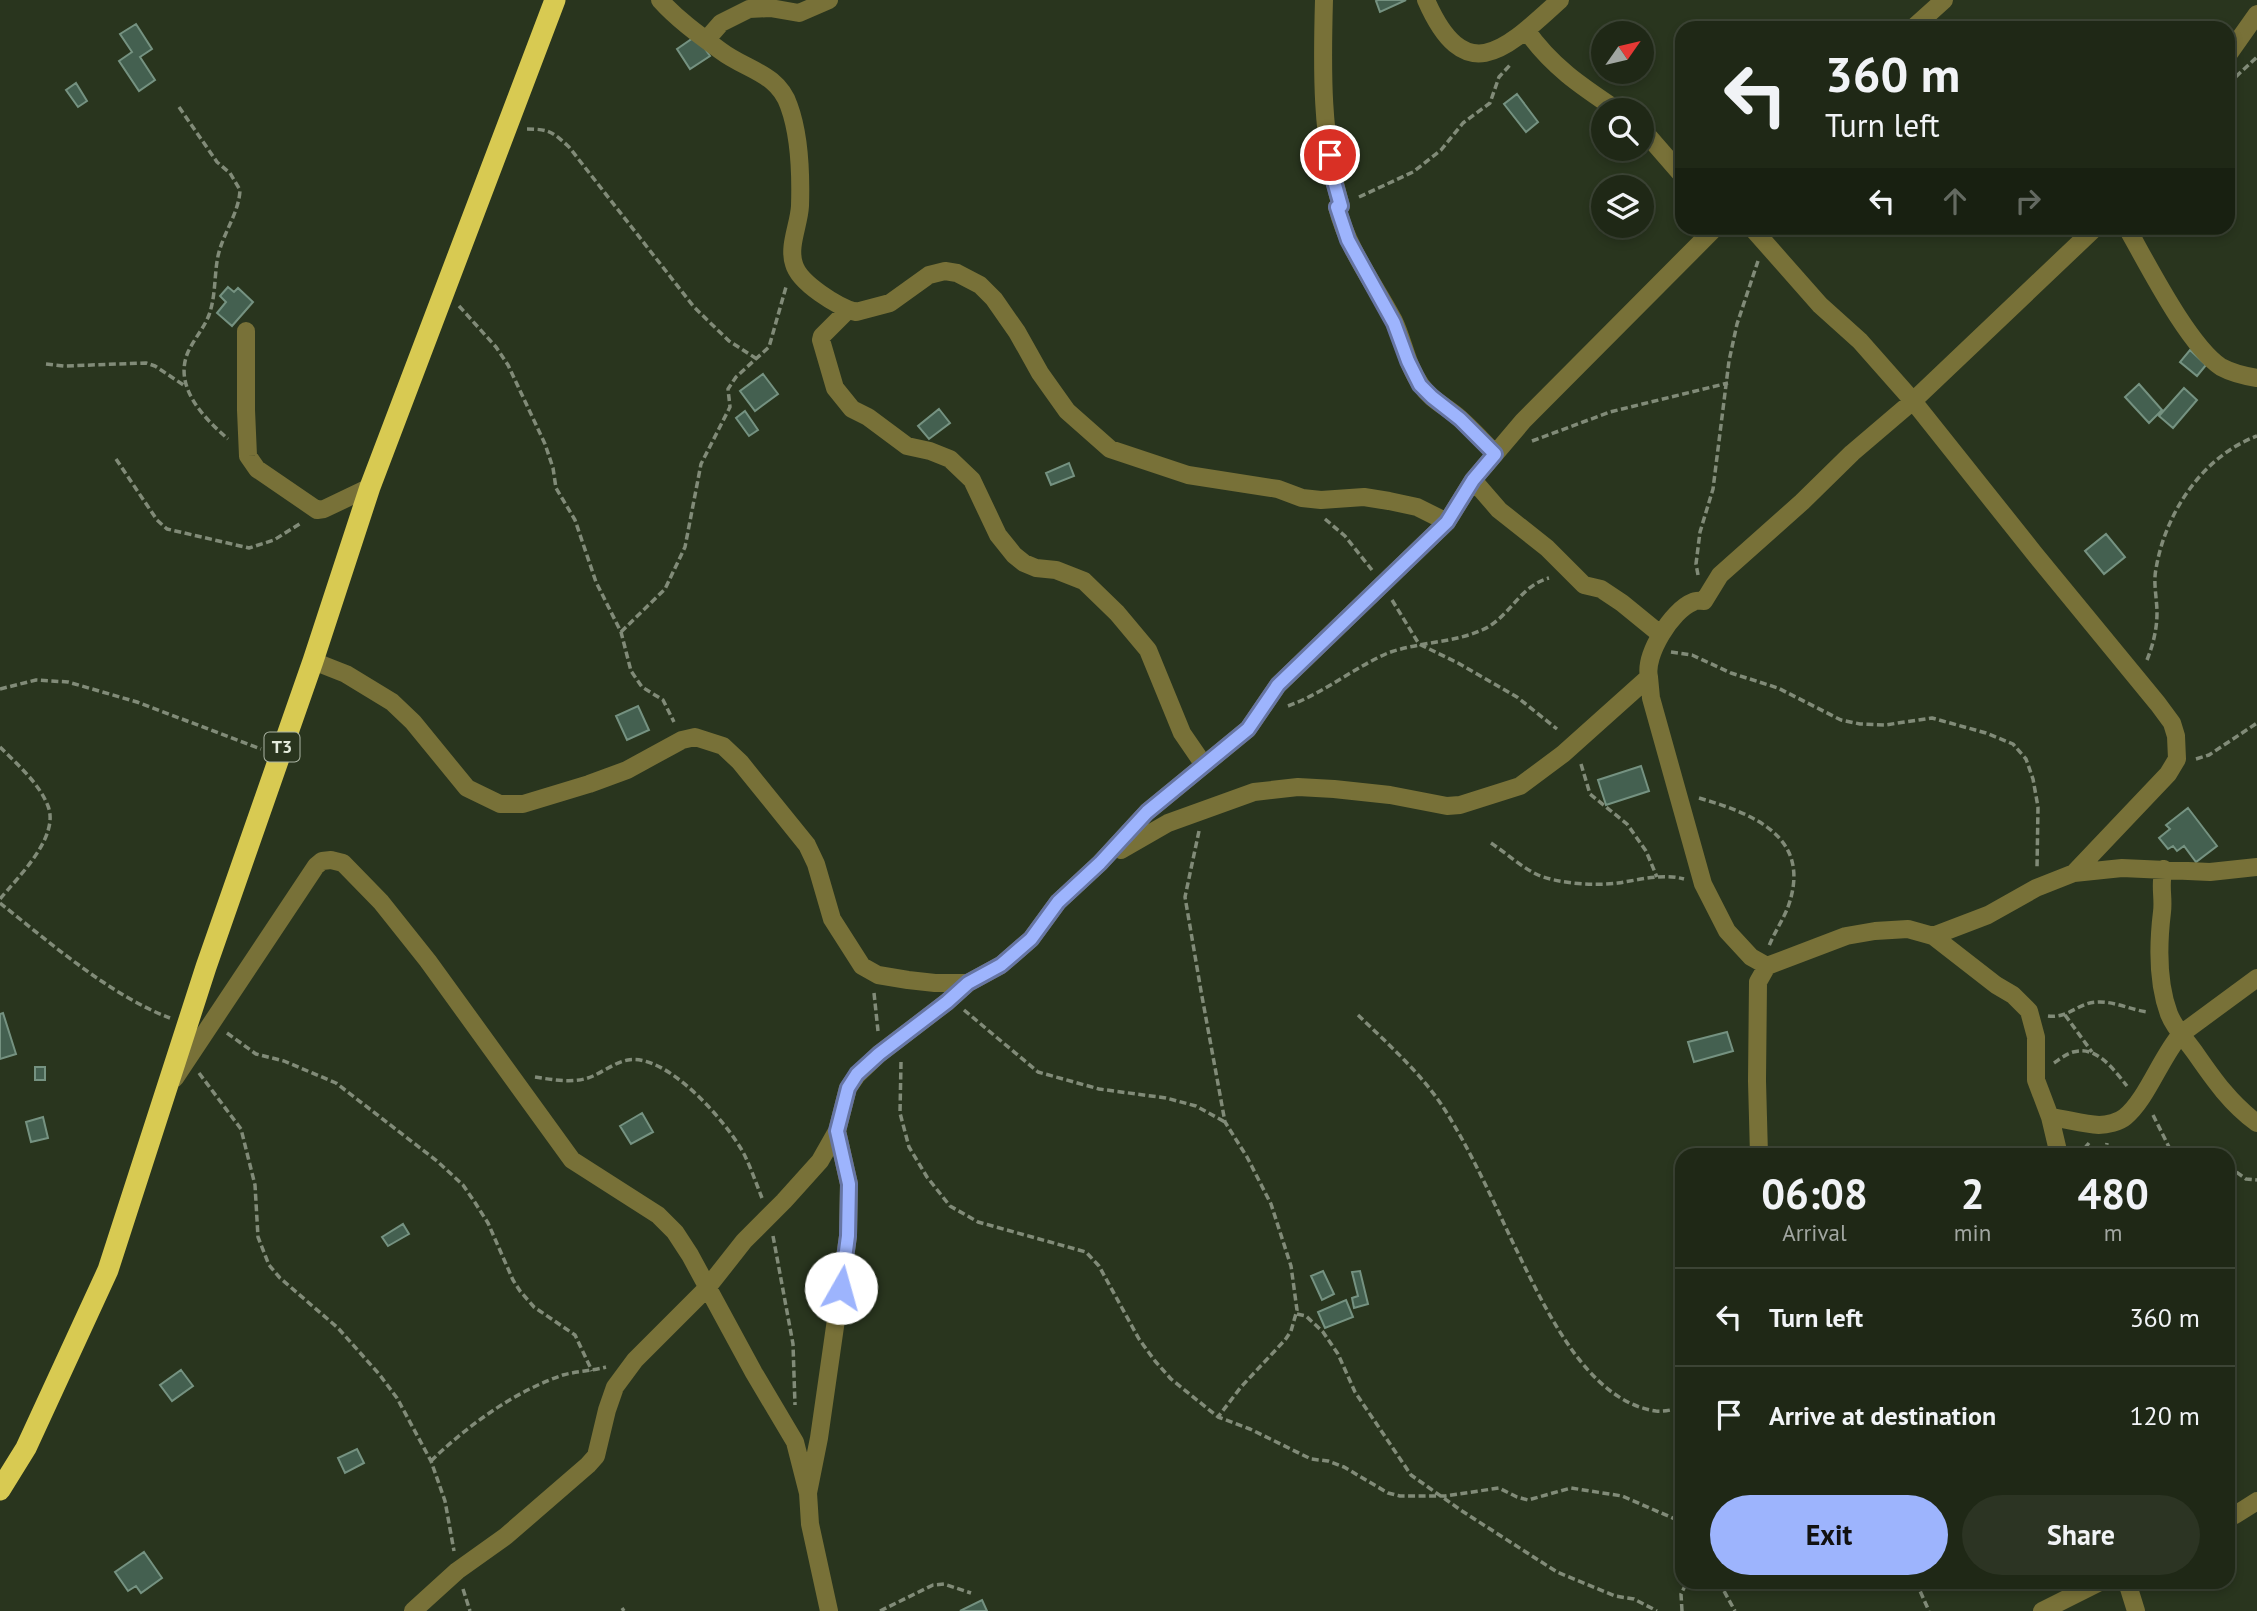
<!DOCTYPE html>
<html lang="en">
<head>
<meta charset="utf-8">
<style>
  body { margin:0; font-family:"PT Sans",sans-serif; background:#2c3423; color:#f1f3f6; height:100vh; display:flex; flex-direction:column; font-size:26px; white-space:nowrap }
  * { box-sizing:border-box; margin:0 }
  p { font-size:23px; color:#a1a6a1 }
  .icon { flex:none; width:38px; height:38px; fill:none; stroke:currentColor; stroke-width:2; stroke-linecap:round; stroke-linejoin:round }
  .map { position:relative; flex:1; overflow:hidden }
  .panel { position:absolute; left:1675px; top:1148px; width:560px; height:441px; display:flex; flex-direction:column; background:#1f2816; border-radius:21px; box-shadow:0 4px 10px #0003,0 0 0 2px #3c4435 }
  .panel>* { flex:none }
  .guide { position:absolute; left:1675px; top:21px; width:560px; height:214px; border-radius:21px; box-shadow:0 4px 10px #0003,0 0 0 2px #3c4435; background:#1f2816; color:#f1f3f6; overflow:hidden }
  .needle { width:46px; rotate:56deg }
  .buttons { position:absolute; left:1591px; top:21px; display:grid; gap:14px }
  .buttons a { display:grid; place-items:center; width:63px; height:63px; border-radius:50%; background:#1f2816; box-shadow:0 4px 10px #0003,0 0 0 2px #3c4435; font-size:35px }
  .pin { position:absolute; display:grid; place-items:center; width:60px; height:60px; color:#fff; margin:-30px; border:4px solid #fff; border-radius:50%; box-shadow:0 2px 7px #0007 }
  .me { position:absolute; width:77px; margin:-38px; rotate:7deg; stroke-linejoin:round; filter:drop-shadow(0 0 5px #0008) }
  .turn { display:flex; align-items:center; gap:24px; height:147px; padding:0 35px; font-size:32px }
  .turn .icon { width:91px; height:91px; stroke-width:2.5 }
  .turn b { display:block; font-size:49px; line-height:60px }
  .lanes { display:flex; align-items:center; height:66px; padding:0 35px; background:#0003; justify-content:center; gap:35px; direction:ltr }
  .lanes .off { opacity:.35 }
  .eta { display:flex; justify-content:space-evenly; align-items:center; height:119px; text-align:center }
  .eta b { font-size:42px; font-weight:700; line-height:49px }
  .action { display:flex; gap:14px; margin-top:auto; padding:14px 35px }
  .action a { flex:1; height:80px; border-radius:42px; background:#9db4fd; color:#111; font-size:28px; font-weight:700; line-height:80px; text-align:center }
  .action a+a { background:#2c3423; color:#f1f3f6 }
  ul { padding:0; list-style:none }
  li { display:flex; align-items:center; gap:21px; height:98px; padding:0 35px; border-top:2px solid #3c4435 }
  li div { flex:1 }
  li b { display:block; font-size:26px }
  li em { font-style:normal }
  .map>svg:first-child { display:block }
  .building { fill:#446050; stroke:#759281; stroke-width:2 }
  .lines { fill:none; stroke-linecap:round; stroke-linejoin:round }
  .path { stroke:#818b78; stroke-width:3.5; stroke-dasharray:7 3.5; stroke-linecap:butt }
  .minor { stroke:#787138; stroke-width:18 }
  .highway { stroke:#d8ca52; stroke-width:21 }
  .route-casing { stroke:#6675a4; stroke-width:18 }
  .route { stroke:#9db4fd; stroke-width:12 }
  .labels { text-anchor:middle; stroke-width:7; stroke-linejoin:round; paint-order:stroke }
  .shield { fill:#29351e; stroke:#acb5a4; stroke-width:2 }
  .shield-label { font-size:18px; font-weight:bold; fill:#e4ecdd }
</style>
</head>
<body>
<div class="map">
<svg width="2257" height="1611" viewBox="0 0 2257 1611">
  <rect width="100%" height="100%" fill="#29351e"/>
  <path class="building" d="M1378,0H1406L1380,12L1376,1Z
    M136,24L152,49L140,57L155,80L139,91L119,61L132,52L120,34Z
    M696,36L710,56L690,69L677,49Z
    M76,83L87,101L78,107L66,90Z
    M1517,94L1538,122L1526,132L1504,104Z
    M228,287L234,292L238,288L253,302L232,326L217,313L226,302L220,296Z
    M2190,350L2206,365L2197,376L2180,362Z
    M763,374L778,394L755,411L740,391Z
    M2139,384L2162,410L2149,423L2125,397Z
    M2184,388L2197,400L2173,428L2159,416Z
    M939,409L950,423L929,439L918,426Z
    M745,411L758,430L749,436L736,418Z
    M1069,463L1074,476L1051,485L1046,473Z
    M2106,534L2125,557L2104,574L2085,551Z
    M638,706L649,730L627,740L616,716Z
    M1641,766L1649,791L1606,805L1598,780Z
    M2188,808L2217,846L2196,862L2184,846L2177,851L2173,846L2168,849L2159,838L2170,829L2166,825Z
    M3,1013L16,1054L0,1059V1014Z
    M1727,1032L1733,1051L1694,1062L1688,1042Z
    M35,1067H45V1080H35Z
    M642,1113L653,1132L631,1144L620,1126Z
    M43,1117L48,1138L31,1142L26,1122Z
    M403,1224L409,1234L388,1246L382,1237Z
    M1323,1271L1334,1294L1322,1300L1311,1276Z
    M1360,1271L1368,1304L1354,1308L1352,1298L1358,1296L1352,1272Z
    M1346,1300L1353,1317L1325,1328L1318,1312Z
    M181,1370L193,1386L172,1401L160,1385Z
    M357,1449L364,1463L345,1473L338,1458Z
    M144,1552L162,1578L141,1593L136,1586L128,1591L115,1572Z
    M982,1600L987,1611H960Z"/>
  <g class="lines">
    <path class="path" d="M2228,84L2257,57
      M179,107L217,162L230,173L240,190C239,213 223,233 218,256C214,276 216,295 209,315C204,328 194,339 188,352C173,387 204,418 228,439
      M527,129C549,129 553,132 569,147L694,307L729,341L757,359
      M1359,197L1413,172L1441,150L1463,123L1490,103L1499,77L1511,64
      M459,306L496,347L508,365L545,444L553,468L556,488L575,520L596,582L621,632L631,671L642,687L663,700L674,722
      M46,364L64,366L146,363L155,366L185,386
      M1532,441L1610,412L1728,383
      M116,459L157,520L167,529L249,548L274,540L301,523
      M1325,519L1345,536L1372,570
      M1698,575L1696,564L1700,532L1713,489L1729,361L1737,324L1758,261
      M1392,600L1419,644L1458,663L1517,697L1557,729
      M621,632L665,589L685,547L701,464L730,407L728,389L736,377L769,347L786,287
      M1671,652L1692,655L1731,673L1778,688L1841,720L1860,724L1885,725L1932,718L1986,733L2013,744L2026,759L2033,779L2038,807L2037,869
      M2147,660C2153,645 2157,629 2157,613C2157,598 2153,583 2156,569C2165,513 2203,456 2257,436
      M0,689L36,680L68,682L137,702L261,749
      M1288,706C1324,693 1355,667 1388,653C1418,642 1453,643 1482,630C1510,618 1519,586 1549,578
      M0,747C17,764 39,783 48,806C60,837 18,877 0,899
      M2196,759L2209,755L2257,723
      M1581,764L1590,794L1627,824L1646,851L1657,877
      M1699,798C1754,814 1813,837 1788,907C1783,920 1774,933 1769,946
      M1199,831L1185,897L1201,991L1225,1122L1247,1157L1271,1204L1291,1266L1297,1310L1291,1331L1285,1340L1241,1387L1218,1417
      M1491,843C1506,853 1520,866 1536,874C1557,884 1596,886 1618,883C1639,880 1662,873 1684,879
      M0,903C49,942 111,996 170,1018
      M874,993L878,1031
      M964,1010L1038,1072L1099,1089L1166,1098L1196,1106L1225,1122
      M1358,1015C1388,1044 1422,1074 1445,1110C1472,1153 1493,1201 1515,1247C1543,1303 1585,1401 1656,1411C1665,1412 1673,1409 1682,1408
      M2065,1015L2092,1052
      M2048,1016C2068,1019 2079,1002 2097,1002C2114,1001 2131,1010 2148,1012
      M227,1033L256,1054L284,1061L336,1083L437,1161L463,1185L474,1201L488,1223L513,1280L520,1291L534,1307L575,1335L592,1371
      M901,1062L900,1113L909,1147L927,1177L950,1206L978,1222L1086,1252L1099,1266L1139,1339L1155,1361L1171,1379L1218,1417L1250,1429L1311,1459L1328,1461L1344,1467L1388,1493L1400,1496H1445L1499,1488L1517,1497L1528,1500L1571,1488L1622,1496L1682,1522
      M2054,1063C2060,1059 2066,1054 2073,1052C2097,1045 2114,1070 2127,1086
      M199,1073L241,1129L255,1185L258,1237L269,1265L280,1278L338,1328L379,1374L397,1398L431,1461L445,1501L454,1551
      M535,1077C554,1080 576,1084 593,1076C604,1071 616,1062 628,1060C667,1053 727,1122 744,1154C751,1168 756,1183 762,1198
      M2153,1115L2173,1155
      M2079,1155L2089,1143
      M2105,1155L2107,1143
      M2228,1166L2246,1179L2257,1180
      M773,1236L793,1344L795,1405
      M1297,1314L1306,1316L1323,1332L1338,1354L1355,1392L1411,1475L1462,1511L1557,1572L1615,1596L1634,1599L1657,1611
      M431,1461C467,1426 515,1391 563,1375C577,1371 592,1371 606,1367
      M1719,1582L1735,1611
      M1916,1582L1929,1611
      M463,1589L470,1611
      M622,1608L624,1611
      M880,1611L933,1585L944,1584L971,1593
      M1682,1611L1681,1594L1687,1582"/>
    <path class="minor" d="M660,0C678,20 699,35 721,51C746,70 778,73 789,106C800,136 801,174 800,206C799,225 788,246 794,264C799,283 838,307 856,312L890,303L929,275L945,271L957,273L980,285L994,299L1017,332L1040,373L1067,411L1110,449L1188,475L1278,489L1302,498L1321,500L1364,497L1389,501L1417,507L1447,522
      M1324,0C1322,69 1321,139 1341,206L1337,207C1348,250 1374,283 1394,321C1404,342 1407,366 1421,385C1430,399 1445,406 1457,416C1471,428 1483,441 1495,454
      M1426,0C1466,92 1508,47 1560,0
      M1913,28L1944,0
      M1526,30C1551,66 1581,86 1617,110
      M707,39L721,23L749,9L770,8L799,13L829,0
      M2228,55L2257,14
      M1642,129L1682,175
      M1752,228L1820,305L1860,341L1913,401L2034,553L2158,704L2172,723L2176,736L2177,759L2168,774L2074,873L2036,888L1988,915L1933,936
      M2127,228C2147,263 2188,345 2221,367C2232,373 2245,376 2257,378
      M856,312L848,310L822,336L821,340L835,388L852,409L868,417L907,446L930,451L950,459L972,480L998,535L1014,555L1024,563L1036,568L1056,570L1084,581L1117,613L1148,650L1182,733L1204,765
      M246,331V410L248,456L257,469L317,510L324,509L370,487
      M1473,480L1499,510L1547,548L1584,585L1601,589L1622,603L1660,634
      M313,661L346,674L392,702L413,722L467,788L500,804H523L589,784L627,770L682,740L695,737L723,746L740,762L807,845L816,864L832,919L862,966L878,975L908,980L935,983H968L1001,965L1031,939L1058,902L1100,863L1147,812L1248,729L1278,685L1447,522L1473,480L1523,421L1715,228
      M1649,677L1651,698L1703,884L1727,931L1751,957L1767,966L1846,936L1875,931L1908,929L1933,936L1996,985L2013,995L2029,1011L2036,1037V1080L2050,1117L2059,1155
      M1121,850L1168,823L1254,792L1298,787L1334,789L1390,795L1447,806L1460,805L1520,786L1563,754L1649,677C1644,655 1672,610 1693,602C1696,600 1700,601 1704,601L1720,575L1802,502L1852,453L1913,401L2095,228
      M2164,869C2159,884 2164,897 2162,912C2158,945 2157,982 2169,1014C2175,1029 2187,1041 2196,1054C2214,1080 2231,1104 2257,1123
      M2074,873L2122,868L2210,872L2257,867
      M175,1078L316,866L322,861L331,860L343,863L381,902L428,961L572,1160L658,1215L675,1232L690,1255L754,1373L795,1442L808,1493
      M2050,1117C2066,1119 2083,1124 2099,1125C2107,1125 2119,1122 2125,1117C2147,1099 2161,1057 2181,1034L2257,978
      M1759,1155L1757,1081L1758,982L1767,966
      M2228,1518L2235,1515L2257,1501
      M2127,1582L2136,1611
      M413,1611L457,1571L506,1536L588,1465L596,1456L607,1410L615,1387L635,1360L707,1288L744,1241L784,1201L820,1161L837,1131L848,1088L857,1075L879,1054L947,1002L968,983
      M829,1611L810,1524L808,1493L819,1438L848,1236L849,1184L837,1131
      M2042,1611L2100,1582"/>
    <path class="highway" d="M0,1490L26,1448L108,1270L206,967L313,661L370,487L555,0"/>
  </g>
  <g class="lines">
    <g class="route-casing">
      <path id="route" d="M841,1288L848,1236L849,1184L837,1131L848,1088L857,1074L879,1054L947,1002L968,983L1001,965L1031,939L1058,902L1100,863L1147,812L1248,729L1278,685L1447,522L1473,480L1495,454L1460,419L1432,397L1420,385L1408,361L1394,323L1348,240L1337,207L1341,206L1332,174L1330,155"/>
    </g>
    <use href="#route" class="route"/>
  </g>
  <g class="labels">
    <rect class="shield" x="264.5" y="732.5" width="35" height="29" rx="5"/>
    <g class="shield-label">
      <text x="282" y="753">T3</text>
    </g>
  </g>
</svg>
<div class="buttons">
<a><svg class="needle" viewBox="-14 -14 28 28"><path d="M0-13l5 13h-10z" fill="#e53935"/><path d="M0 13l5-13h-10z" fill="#a1a6a1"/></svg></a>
<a><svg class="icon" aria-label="search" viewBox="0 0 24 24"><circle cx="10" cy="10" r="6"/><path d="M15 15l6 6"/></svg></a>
<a><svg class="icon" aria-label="layers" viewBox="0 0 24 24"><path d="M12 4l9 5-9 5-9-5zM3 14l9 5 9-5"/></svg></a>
</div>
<div class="pin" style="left:1330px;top:155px;background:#d93025"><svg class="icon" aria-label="arrive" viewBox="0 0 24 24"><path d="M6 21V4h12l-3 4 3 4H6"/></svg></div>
<svg class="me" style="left:841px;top:1288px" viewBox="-20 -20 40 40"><circle r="19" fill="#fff"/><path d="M0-13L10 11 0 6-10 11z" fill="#9db4fd"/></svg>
<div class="guide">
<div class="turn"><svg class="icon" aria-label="left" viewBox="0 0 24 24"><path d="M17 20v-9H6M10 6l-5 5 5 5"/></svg><div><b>360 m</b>Turn left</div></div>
<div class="lanes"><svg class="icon" aria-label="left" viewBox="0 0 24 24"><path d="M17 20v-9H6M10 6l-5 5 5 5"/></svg><svg class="icon off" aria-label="ahead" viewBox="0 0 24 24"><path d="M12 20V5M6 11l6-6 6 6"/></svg><svg class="icon off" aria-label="right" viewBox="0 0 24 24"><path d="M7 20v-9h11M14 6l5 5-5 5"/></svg></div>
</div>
<section class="panel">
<div class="eta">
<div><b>06:08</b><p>Arrival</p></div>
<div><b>2</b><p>min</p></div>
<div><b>480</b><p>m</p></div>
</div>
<ul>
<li><svg class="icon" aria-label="left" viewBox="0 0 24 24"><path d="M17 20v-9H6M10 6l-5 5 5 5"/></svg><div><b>Turn left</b></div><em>360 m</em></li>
<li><svg class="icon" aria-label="arrive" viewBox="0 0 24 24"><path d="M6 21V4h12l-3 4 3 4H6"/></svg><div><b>Arrive at destination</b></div><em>120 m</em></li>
</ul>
<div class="action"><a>Exit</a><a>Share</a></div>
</section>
</div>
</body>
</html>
